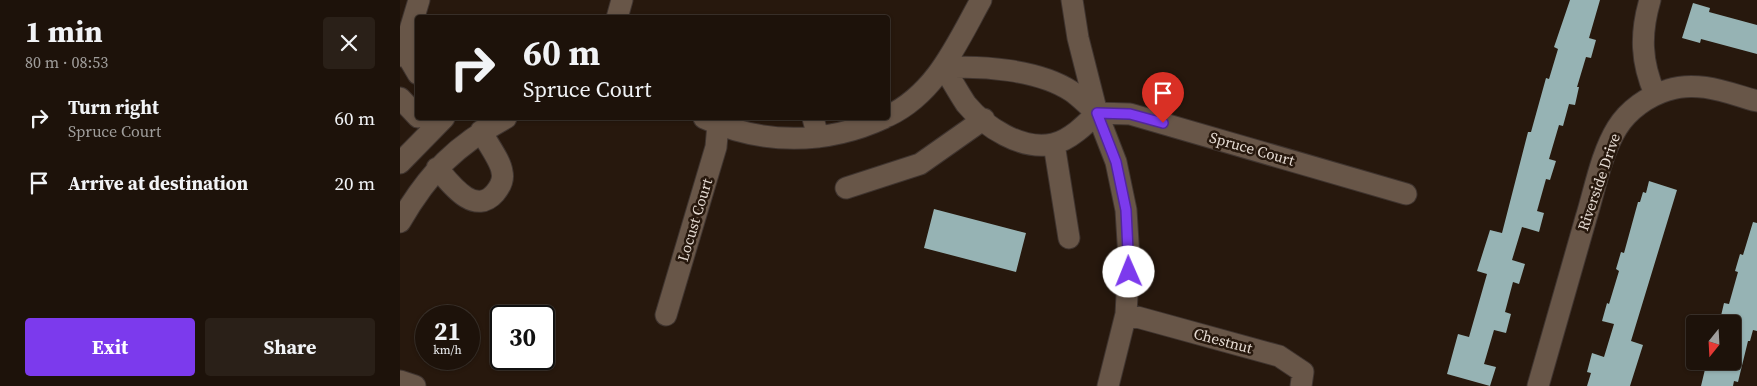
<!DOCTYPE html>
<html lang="en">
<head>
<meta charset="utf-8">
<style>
  body { margin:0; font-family:"Source Serif 4",serif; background:#2a2018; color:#f1f3f6; height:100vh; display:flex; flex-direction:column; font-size:19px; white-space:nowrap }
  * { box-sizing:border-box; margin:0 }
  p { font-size:16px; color:#a09e9c }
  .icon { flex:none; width:28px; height:28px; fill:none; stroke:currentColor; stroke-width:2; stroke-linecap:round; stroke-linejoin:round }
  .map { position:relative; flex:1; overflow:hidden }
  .drawer { display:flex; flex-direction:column; background:#1d120a; width:400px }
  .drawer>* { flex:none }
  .top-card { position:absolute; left:15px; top:15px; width:475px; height:105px; border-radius:5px; box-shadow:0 1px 4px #0004,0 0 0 1px #3b322b; background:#1d120a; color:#f1f3f6; overflow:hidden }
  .needle { width:32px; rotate:198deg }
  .controls { position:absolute; left:1286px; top:315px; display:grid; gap:10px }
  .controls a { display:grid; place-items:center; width:55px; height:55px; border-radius:5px; background:#1d120a; box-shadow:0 1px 4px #0004,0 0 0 1px #3b322b; font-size:25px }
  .speed { position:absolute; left:15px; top:305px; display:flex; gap:10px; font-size:25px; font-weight:700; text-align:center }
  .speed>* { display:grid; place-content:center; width:65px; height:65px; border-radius:50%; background:#1d120a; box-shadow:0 1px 4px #0004,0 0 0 1px #3b322b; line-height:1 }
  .speed small { font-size:12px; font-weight:400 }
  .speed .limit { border:2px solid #111; border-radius:8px; background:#fff; color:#111 }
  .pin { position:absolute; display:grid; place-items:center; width:42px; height:42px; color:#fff; margin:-51px -21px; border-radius:50% 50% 50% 0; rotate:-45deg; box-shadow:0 0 5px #0007 }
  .pin .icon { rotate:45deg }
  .me { position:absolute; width:55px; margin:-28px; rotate:359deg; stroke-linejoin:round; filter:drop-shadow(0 0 4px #0008) }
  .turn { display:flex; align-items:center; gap:18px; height:105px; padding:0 25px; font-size:22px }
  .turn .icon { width:65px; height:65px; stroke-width:2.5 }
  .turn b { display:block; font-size:35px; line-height:42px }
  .round { display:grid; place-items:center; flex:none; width:52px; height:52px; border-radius:5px; background:#2a2018 }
  .head { display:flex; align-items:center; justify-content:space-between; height:85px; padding:0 25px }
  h1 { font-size:30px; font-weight:700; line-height:38px }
  .button { display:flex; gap:10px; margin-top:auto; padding:10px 25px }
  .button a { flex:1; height:58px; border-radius:5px; background:#7c3aed; color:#fff; font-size:20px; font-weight:700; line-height:58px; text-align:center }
  .button a+a { background:#2a2018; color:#f1f3f6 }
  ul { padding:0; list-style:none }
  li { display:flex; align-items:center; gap:15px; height:65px; padding:0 25px }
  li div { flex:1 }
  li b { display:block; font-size:19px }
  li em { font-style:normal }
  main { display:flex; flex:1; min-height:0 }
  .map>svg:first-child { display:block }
  .building { fill:#96b3b4 }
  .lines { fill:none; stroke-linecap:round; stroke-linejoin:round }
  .minor-casing { stroke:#3f342f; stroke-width:23 }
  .minor { stroke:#685648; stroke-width:21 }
  .route-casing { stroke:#51269a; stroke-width:12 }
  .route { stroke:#7c3aed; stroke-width:9 }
  .labels { text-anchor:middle; stroke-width:5; stroke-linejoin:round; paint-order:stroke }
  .street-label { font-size:15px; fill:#e6dcd4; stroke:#27180d }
</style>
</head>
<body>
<main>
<section class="drawer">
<div class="head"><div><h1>1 min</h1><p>80 m · 08:53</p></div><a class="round"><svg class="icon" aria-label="close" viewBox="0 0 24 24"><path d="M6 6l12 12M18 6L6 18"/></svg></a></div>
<ul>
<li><svg class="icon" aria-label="right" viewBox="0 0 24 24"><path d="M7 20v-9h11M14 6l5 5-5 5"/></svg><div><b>Turn right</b><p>Spruce Court</p></div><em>60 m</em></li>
<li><svg class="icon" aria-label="arrive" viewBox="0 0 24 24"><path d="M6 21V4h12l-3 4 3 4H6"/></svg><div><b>Arrive at destination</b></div><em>20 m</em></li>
</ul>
<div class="button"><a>Exit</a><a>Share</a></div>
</section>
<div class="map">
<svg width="1357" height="386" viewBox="0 0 1357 386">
  <rect width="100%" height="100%" fill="#27180d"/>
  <path class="building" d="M1170,0H1200L1189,38L1196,40L1191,58L1186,57L1177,87H1179L1175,105L1169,104L1163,126L1159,125L1149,159L1156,161L1150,180L1146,179L1137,211L1144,213L1139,232L1122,227L1112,260L1125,264L1119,284L1113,282L1105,312L1111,314L1106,333L1094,330L1084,364L1096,367L1090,386L1047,374L1058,334L1069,337L1087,274L1077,271L1090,230L1102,233L1128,132H1131L1146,78L1149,79L1158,49L1154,47Z
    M1293,3L1310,8L1309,12L1357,25V54L1301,39L1300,43L1282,38Z
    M1249,181L1277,190L1231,341L1243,345L1230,386H1187L1191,373L1187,372L1192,353L1204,357L1214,324L1202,321L1207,303L1209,304L1219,271L1216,269L1221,252L1224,253L1238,202H1240L1243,192L1246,193Z
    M534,209L626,233L616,272L524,248Z
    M1353,222L1357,223V331L1353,330L1350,341H1348L1338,382L1334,381L1333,386H1301L1307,361H1332V324H1322L1323,321L1320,320L1324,303L1329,304L1338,272L1335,271L1340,254L1343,255Z"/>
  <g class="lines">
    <g class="minor-casing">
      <path id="minor" d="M672,0L678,38L697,113L716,162L726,210L729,258L726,314L708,386
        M1250,0C1240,34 1241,62 1255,94
        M217,18L222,0
        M4,50L18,74
        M0,56L4,50L19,0
        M544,68C551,79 558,92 566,104C585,127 622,151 653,144C670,140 685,125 697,113
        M544,68C581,65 639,70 671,91C680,97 688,106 697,113
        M0,98L18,117
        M697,113L730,114L1006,194
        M488,116C536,93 556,45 581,0
        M304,118C362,145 426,145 484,118
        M413,118L418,137
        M654,144L669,238
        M0,163L44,118
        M37,168C50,183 74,217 95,193C100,187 104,180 102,172C101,161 87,143 81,131
        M446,188L520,164L584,119
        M0,222C29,172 56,145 106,118
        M726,314L879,356L903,372L901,386
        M266,315L316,147L318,124
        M0,381L15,386
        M1138,386C1154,330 1170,274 1186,218C1195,189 1201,154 1217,128C1228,110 1248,96 1268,90C1298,80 1328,93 1357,101"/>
    </g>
    <use href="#minor" class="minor"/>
  </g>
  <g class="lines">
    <g class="route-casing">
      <path id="route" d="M729,272L726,210L716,162L697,113L730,114L763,123"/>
    </g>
    <use href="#route" class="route"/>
  </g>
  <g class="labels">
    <g class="street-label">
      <text transform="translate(852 149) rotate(16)" y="5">Spruce Court</text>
      <text transform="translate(1199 182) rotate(-71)" y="5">Riverside Drive</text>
      <text transform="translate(295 220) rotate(-73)" y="5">Locust Court</text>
      <text transform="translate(823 341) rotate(15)" y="5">Chestnut</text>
    </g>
  </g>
</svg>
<div class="controls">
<a><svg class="needle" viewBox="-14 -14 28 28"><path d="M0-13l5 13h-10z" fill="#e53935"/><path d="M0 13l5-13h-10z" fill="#a09e9c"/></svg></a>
</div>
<div class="speed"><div>21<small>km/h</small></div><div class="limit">30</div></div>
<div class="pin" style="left:763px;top:123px;background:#d93025"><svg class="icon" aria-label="arrive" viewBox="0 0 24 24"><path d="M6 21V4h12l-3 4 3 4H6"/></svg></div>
<svg class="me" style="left:729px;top:272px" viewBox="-20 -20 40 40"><circle r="19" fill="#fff"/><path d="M0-13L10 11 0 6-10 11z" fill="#7c3aed"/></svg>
<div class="top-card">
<div class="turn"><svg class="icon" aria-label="right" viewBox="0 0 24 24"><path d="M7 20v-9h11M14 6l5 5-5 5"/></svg><div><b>60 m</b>Spruce Court</div></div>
</div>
</div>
</main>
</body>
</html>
